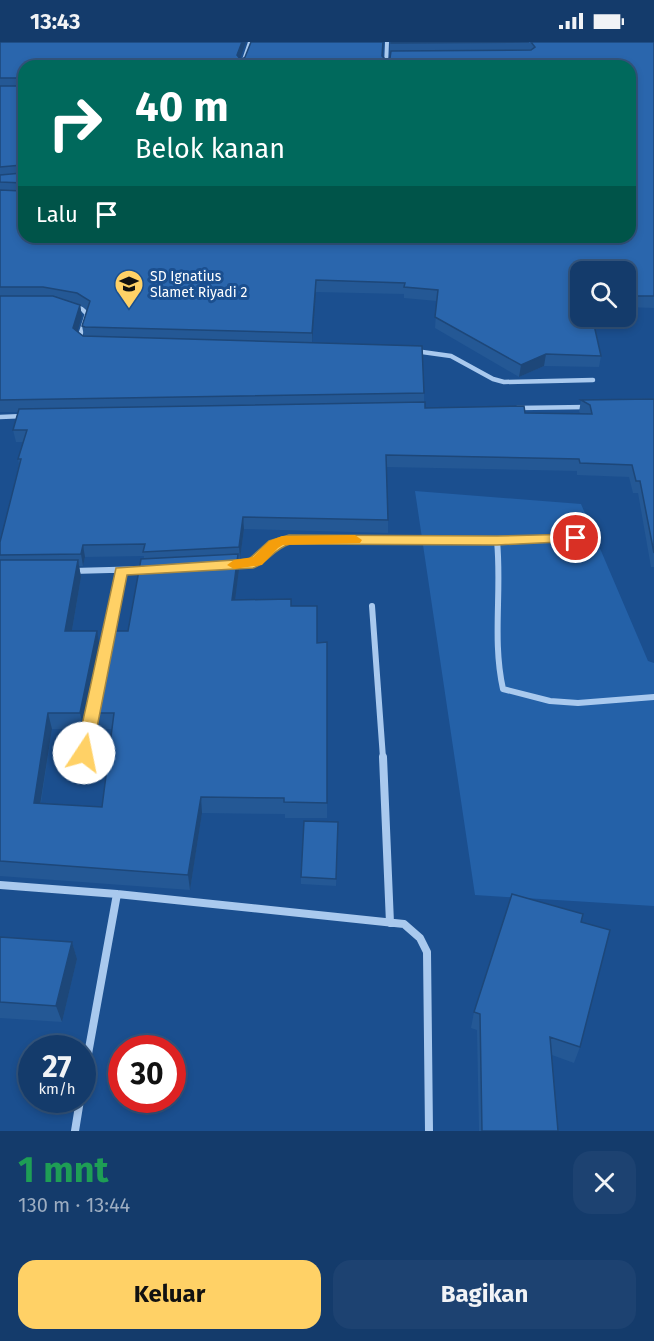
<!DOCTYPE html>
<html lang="id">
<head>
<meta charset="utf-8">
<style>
  body { margin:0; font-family:"Fira Sans",sans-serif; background:#1d4271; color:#f1f3f6; height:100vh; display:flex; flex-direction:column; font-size:22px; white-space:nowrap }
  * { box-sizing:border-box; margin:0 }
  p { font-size:20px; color:#9dadc1 }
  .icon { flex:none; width:33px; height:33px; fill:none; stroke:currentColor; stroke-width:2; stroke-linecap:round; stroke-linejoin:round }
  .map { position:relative; height:1089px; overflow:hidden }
  .details { display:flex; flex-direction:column; background:#143b6b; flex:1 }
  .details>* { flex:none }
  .top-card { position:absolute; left:18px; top:18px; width:618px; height:183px; border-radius:18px; box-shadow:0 3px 9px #0003,0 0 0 2px #33557e; background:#00695c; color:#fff; overflow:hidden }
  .fabs { position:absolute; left:570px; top:219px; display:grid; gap:12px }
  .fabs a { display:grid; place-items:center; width:66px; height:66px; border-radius:12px; background:#143b6b; box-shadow:0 3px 9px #0003,0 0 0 2px #33557e; font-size:30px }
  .speed { position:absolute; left:18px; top:993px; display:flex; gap:12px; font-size:30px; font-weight:700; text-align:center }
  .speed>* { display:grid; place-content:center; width:78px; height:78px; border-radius:50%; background:#143b6b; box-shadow:0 3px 9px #0003,0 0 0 2px #33557e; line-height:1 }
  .speed small { font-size:15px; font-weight:400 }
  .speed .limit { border:9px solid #d22; background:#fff; color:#111 }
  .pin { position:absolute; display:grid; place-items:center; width:51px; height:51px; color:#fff; margin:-26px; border:3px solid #fff; border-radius:50%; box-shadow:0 2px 6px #0007 }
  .me { position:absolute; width:66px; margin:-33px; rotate:11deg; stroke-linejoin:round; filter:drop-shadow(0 0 4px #0008) }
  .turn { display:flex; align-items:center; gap:21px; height:126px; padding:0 18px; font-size:27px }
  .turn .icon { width:78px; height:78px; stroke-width:2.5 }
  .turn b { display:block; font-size:42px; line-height:51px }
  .then { display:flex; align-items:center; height:57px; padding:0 18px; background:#0003; gap:12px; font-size:22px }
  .round { display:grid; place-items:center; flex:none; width:63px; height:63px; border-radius:18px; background:#1d4271 }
  .summary { display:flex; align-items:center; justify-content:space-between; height:102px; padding:0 18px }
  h1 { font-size:36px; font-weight:700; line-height:45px; color:#1e9e55 }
  .button { display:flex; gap:12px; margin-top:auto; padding:12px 18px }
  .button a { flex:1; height:69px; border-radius:18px; background:#ffd166; color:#111; font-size:24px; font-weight:700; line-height:69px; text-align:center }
  .button a+a { background:#1d4271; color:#f1f3f6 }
  .status { display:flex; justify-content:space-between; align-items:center; height:42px; padding:0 30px; background:#143b6b; direction:ltr }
  .status svg { height:16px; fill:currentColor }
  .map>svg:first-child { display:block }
  .green { fill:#2461a8 }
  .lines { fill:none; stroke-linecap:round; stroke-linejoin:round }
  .street-far3 { stroke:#a9c9ee; stroke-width:4 }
  .street-far2 { stroke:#a9c9ee; stroke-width:4.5 }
  .street-far1 { stroke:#a9c9ee; stroke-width:6 }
  .street { stroke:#a9c9ee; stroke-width:8 }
  .wall { fill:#245895; fill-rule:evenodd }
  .shaded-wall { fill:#1d4779 }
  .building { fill:#2a66ad; stroke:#1d4779; stroke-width:1.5 }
  .route { fill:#ffd166; stroke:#a68842; stroke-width:1.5 }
  .slow { fill:#f59e0b }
  .labels { text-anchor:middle; stroke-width:6; stroke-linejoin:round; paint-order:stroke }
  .far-poi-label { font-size:14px; fill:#fff; stroke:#1b4f8f; text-anchor:start }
</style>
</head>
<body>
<div class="status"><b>13:43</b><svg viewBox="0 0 49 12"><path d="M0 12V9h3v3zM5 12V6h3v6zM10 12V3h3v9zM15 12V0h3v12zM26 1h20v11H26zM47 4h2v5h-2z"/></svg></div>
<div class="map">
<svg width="654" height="1089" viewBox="0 0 654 1089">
  <rect width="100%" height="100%" fill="#1b4f8f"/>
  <path class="green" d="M415,449L581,462L648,619L654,621V864L475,853Z"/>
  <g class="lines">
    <path class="street-far3" d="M242,24L250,0
      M386,24L387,0"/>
    <path class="street-far2" d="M72,264L82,267L87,272L79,297L82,299
      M415,309L451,314L493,337L504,340L593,338
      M517,366L587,365
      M0,375L23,374"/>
    <path class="street-far1" d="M497,499C502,549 492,598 503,647L550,659L578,661L654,655
      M231,523L253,522L273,502L289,497L497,499L576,496
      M73,529L146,527
      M372,564L383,716
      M107,596L121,529
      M84,711L93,668"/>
    <path class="street" d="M383,715L390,881
      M0,843L117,852L404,882L420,896L427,910L429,1089
      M82,1045L117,852
      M75,1089L80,1058"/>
  </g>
  <path class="wall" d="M0,0L240,17L241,18L382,15L386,18L390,16V0H654V266L626,265V230H580L601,314L599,325L544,324L519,335L435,286L437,259L404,256V252L316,250L312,301L424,351V360L425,366L525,371L582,372L579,370L581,358L654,356V525H651L638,451H633L629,435L577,433V429L386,425L388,478V491L244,487L240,517L238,518L239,528L235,558L291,564L317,601L327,600V776H285V772L202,771L190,848L0,834V500L19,422L18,417L23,400H16L13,388L18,370H0ZM24,24L630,195H24ZM80,263L87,268L82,284L84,294L77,289L82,274ZM144,514V517L128,589L91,671L94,687H112L102,765L41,761L52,687H84L100,606L72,589L81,535L79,524H83L85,515Z
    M338,780L336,844L301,842V835Z
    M581,880L580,1005L574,1021L552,1013L558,1089H479L477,988L471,986L474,970Z
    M0,895L72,900L77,917L62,980L0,976Z"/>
  <path class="shaded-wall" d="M242,0H246L238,23L237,13Z
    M316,238V250L312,302V291Z
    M80,263L82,274L75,298L73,286Z
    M546,312L544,324L519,335L521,323Z
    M243,475L244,487L240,517L239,505Z
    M83,503L85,515L83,524L81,512Z
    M238,512L239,528L233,574L232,558Z
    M78,518L81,535L69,606L65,589Z
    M97,589L100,606L84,687L80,671Z
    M48,671L52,687L38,776L34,761Z
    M201,755L202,771L190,848L188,833Z
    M72,900L77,917L62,980L56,964Z"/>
  <path class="building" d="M0,0H242L237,13L241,18L245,15L251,0H383L382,14L386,18L390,16L391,9L531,8L535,5L531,0H654V254H626V230H580V274H592L601,314L546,312L521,323L435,275L438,248L404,245L405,241L316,238L312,291L85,285L82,284L90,259L77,251L43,245H0V148L22,149L24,147V195H630V24H24V37L23,36H0Z
    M391,0H529L391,1Z
    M24,42V125L22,123L0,125V44H23Z
    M24,130V143L23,141L0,140V133L22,131Z
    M0,254H53L80,263L73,286L83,294L422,304L424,351L0,358Z
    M654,357V511L640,439H636L632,423L580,421L579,417L386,413L388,478L243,475L239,505L143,510L145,502L83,503L81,512L0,513V500L21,417H18L27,388H13L19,367L425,360V366L524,364L525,371L592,372L590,363L581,358Z
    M238,512L232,558L291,557V564H317V601L327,600V761L284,760V756L201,755L188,833L0,819V518H78L65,589H97L80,671H48L34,761L102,765L114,671H91L108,589H128L141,517Z
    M304,779L338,780L336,837L301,835Z
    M512,852L583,872L581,880L610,888L580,1005L550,995L558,1089H482L480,972L474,970Z
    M0,895L72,900L56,964L0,960Z"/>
  <path class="route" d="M576,492L580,493L582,496L580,499L497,503L290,502C273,507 267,522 253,526L127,533L92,711L90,715L84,717L79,715L76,711L116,526L249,517L269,499L289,493L497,494Z"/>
  <path class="slow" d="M355,493L362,498L360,501L283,503L278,506L262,523L234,527L227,523L234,518L253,515L269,499L282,494Z"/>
  <defs>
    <g id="school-pin" transform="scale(1.5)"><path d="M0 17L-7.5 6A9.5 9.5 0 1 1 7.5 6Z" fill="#ffd166" stroke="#1b4f8f"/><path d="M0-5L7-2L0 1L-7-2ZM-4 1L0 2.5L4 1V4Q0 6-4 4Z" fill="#111"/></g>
  </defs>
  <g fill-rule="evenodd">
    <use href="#school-pin" x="129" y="242"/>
  </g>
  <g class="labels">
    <g class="far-poi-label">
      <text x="150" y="239">SD Ignatius<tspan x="150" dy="16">Slamet Riyadi 2</tspan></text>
    </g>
  </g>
</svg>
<div class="fabs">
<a><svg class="icon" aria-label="search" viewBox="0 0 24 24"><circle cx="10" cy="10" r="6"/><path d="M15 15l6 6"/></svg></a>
</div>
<div class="speed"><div>27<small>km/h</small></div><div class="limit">30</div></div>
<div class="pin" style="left:576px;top:496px;background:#d93025"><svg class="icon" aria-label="arrive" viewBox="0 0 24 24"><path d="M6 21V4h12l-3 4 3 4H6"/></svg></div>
<svg class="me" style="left:84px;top:711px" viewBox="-20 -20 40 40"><circle r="19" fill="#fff"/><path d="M0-13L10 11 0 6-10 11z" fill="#ffd166"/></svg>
<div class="top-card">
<div class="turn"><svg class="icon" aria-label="right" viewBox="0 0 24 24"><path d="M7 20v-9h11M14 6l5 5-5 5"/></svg><div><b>40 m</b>Belok kanan</div></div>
<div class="then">Lalu<svg class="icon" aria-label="arrive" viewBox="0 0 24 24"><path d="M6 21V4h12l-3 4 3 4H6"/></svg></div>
</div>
</div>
<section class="details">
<div class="summary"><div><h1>1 mnt</h1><p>130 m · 13:44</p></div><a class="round"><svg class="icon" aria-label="close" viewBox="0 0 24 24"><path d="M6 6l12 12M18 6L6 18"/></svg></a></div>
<div class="button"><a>Keluar</a><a>Bagikan</a></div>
</section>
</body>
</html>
